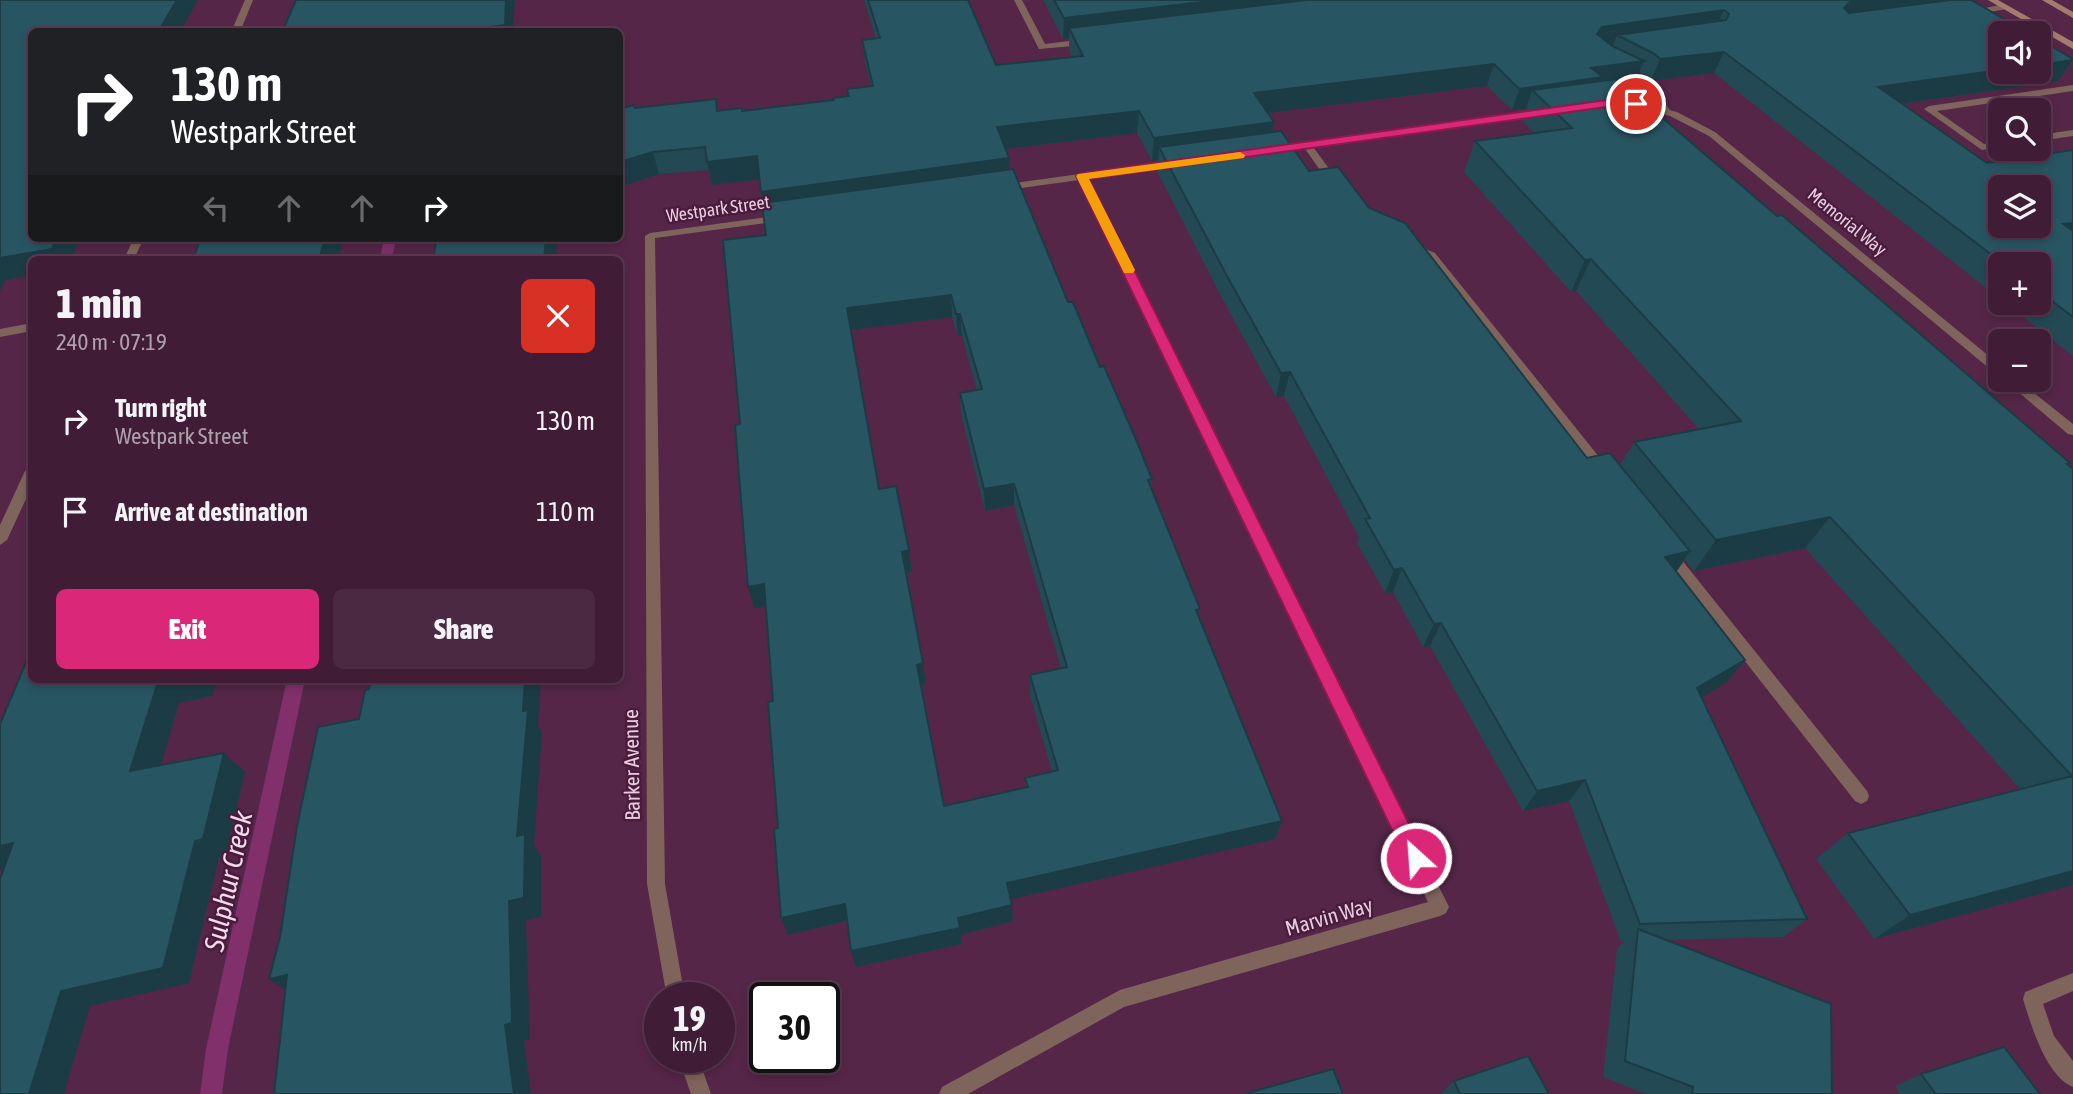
<!DOCTYPE html>
<html lang="en">
<head>
<meta charset="utf-8">
<style>
  body { margin:0; font-family:"Asap Condensed",sans-serif; background:#4b2942; color:#f1f3f6; height:100vh; display:flex; flex-direction:column; font-size:26px; white-space:nowrap }
  * { box-sizing:border-box; margin:0 }
  p { font-size:23px; color:#aea1ad }
  .icon { flex:none; width:38px; height:38px; fill:none; stroke:currentColor; stroke-width:2; stroke-linecap:round; stroke-linejoin:round }
  .map { position:relative; flex:1; overflow:hidden }
  .details { position:absolute; left:28px; top:256px; width:595px; height:427px; display:flex; flex-direction:column; background:#401c36; border-radius:10px; box-shadow:0 4px 10px #0003,0 0 0 2px #593a51 }
  .details>* { flex:none }
  .top-card { position:absolute; left:28px; top:28px; width:595px; height:214px; border-radius:10px; box-shadow:0 4px 10px #0003,0 0 0 2px #593a51; background:#202124; color:#fff; overflow:hidden }
  .controls { position:absolute; left:1988px; top:21px; display:grid; gap:14px }
  .controls a { display:grid; place-items:center; width:63px; height:63px; border-radius:10px; background:#401c36; box-shadow:0 4px 10px #0003,0 0 0 2px #593a51; font-size:35px }
  .speed { position:absolute; left:644px; top:982px; display:flex; gap:14px; font-size:35px; font-weight:700; text-align:center }
  .speed>* { display:grid; place-content:center; width:91px; height:91px; border-radius:50%; background:#401c36; box-shadow:0 4px 10px #0003,0 0 0 2px #593a51; line-height:1 }
  .speed small { font-size:18px; font-weight:400 }
  .speed .limit { border:4px solid #111; border-radius:10px; background:#fff; color:#111 }
  .pin { position:absolute; display:grid; place-items:center; width:60px; height:60px; color:#fff; margin:-30px; border:4px solid #fff; border-radius:50%; box-shadow:0 2px 7px #0007 }
  .me { position:absolute; width:77px; margin:-38px; rotate:334deg; stroke-linejoin:round; filter:drop-shadow(0 0 5px #0008) }
  .turn { display:flex; align-items:center; gap:24px; height:147px; padding:0 28px; font-size:32px }
  .turn .icon { width:91px; height:91px; stroke-width:2.5 }
  .turn b { display:block; font-size:49px; line-height:60px }
  .lanes { display:flex; align-items:center; height:66px; padding:0 28px; background:#0003; justify-content:center; gap:35px; direction:ltr }
  .lanes .off { opacity:.35 }
  .round { display:grid; place-items:center; flex:none; width:74px; height:74px; border-radius:10px; background:#4b2942 }
  .headline { display:flex; align-items:center; justify-content:space-between; height:119px; padding:0 28px }
  h1 { font-size:42px; font-weight:800; line-height:52px }
  .cta { display:flex; gap:14px; margin-top:auto; padding:14px 28px }
  .cta a { flex:1; height:80px; border-radius:10px; background:#db2777; color:#fff; font-size:28px; font-weight:800; line-height:80px; text-align:center }
  .cta a+a { background:#4b2942; color:#f1f3f6 }
  ul { padding:0; list-style:none }
  li { display:flex; align-items:center; gap:21px; height:91px; padding:0 28px }
  li div { flex:1 }
  li b { display:block; font-size:26px }
  li em { font-style:normal }
  .map>svg:first-child { display:block }
  .lines { fill:none; stroke-linecap:round; stroke-linejoin:round }
  .stream { fill:#81306c; fill-rule:evenodd }
  .service { fill:#7f645b; fill-rule:evenodd }
  .minor { fill:#7f645b; fill-rule:evenodd }
  .secondary { fill:#a57b6d; fill-rule:evenodd }
  .wall { fill:#224954; fill-rule:evenodd }
  .shaded-wall { fill:#1c3c45 }
  .building { fill:#285562; stroke:#1c3c45; stroke-width:2; fill-rule:evenodd }
  .route { fill:#db2777; stroke:#8e194d; stroke-width:2 }
  .slow { fill:#f59e0b }
  .labels { text-anchor:middle; stroke-width:5; stroke-linejoin:round; paint-order:stroke }
  .far-street-label { font-size:18px; fill:#e8cbde; stroke:#491c3d }
  .street-label { font-size:21px; fill:#e8cbde; stroke:#491c3d }
  .near-water-label { font-size:28px; font-style:italic; fill:#f2dbea; stroke:#491c3d }
</style>
</head>
<body>
<div class="map">
<svg width="2073" height="1094" viewBox="0 0 2073 1094">
  <rect width="100%" height="100%" fill="#552648"/>
  <g class="lines">
    <path class="stream" d="M384,238H396L392,259H380Z
      M287,679H305L228,1049L222,1094H200L206,1049Z"/>
    <path class="service" d="M2004,4L2008,7L2007,9L1971,15L1967,12Z
      M1618,68C1642,67 1657,93 1670,110L1668,112H1662L1639,82L1618,72Z
      M2073,85V91L1937,111L1984,144L2000,141V147L1982,150L1924,109L1929,106Z
      M2073,130V136L2039,141V135Z
      M1305,144H1311L1341,185L1340,187H1332L1303,146Z
      M1411,243L1435,253L1608,468L1610,471L1608,474H1598L1427,257L1407,248L1406,246Z
      M1668,548L1673,549L1867,791L1869,796L1867,801L1861,804L1855,801L1663,557L1661,553L1663,549Z
      M2073,973V991L2043,1004L2054,1036L2073,1061V1087C2046,1076 2031,1025 2023,999L2025,992Z"/>
    <path class="minor" d="M245,0H253L240,32H231Z
      M1014,0H1022L1045,44L1085,39L1089,42L1085,45L1039,49Z
      M1631,101L1677,112L1715,132L2000,365V375L1996,374L1709,136L1670,116L1628,106L1626,104Z
      M1542,110L1545,111V115L1274,154L1269,151L1274,148Z
      M1174,161L1178,162V166L1088,179L1449,907L1446,913L1440,916L1124,1007L968,1094H939L942,1087L1120,990L1428,902L1079,180L1000,191L995,188L1000,185Z
      M783,215L787,216V220L655,238L665,884L685,998H667L647,884L645,236L650,233Z
      M134,238H144L134,259H124Z
      M32,323V331L0,337V329Z
      M2004,380H2018L2073,424V435L2068,434Z
      M32,466V486L7,540L0,545V525L25,471Z
      M678,1057H698L711,1094H691Z"/>
    <path class="secondary" d="M1988,0H1998L2073,42V49Z
      M2042,0H2052L2073,12V18Z"/>
  </g>
  <path class="wall" d="M864,0H968L996,65L1072,57L1069,49V39H1063L1043,0H1946L2073,59V61L2058,81L1902,104L1987,163L2073,150V356L2005,303H2039V264H2000V299L1714,73L1651,81L1646,76L1639,72L1635,83L1624,84L2069,465L2073,885L1874,939L1816,859L1848,833L2020,789L1805,548L1694,571L1685,560L1676,572L1726,683L1701,697L1807,919L1783,937L1667,940L1832,1094H1646L1603,1077L1617,949L1625,941L1621,942L1569,801L1523,811L1430,646L1423,647L1393,592L1385,593L1357,543L1359,537L1284,396L1276,397L1223,300L1157,171L1158,160L1152,161L1137,133L1005,149L1009,170L1068,302L1100,367L1152,479L1151,486L1199,615L1282,821L1275,839L1011,899L1013,921L961,935L962,944L856,967L847,921L788,935L778,828L773,701L765,606L754,608L740,424L766,235L763,203L759,179L712,185L708,170L659,174L620,187V109L635,108L719,111H743L834,100L848,96L847,89L871,86L865,62L862,40L876,39ZM1487,86L1512,110L1526,109L1522,120L1534,133L1475,141L1464,172L1571,292L1576,291L1699,429L1634,442L1620,465L1587,458L1369,208L1309,171L1273,132L1268,113ZM952,317L958,336H962L977,390L960,393L961,414L985,511L1014,505L1061,668L1030,675V695L1052,772L1025,778V788L944,806L921,685L926,684L923,663L906,573L912,572L909,550L879,489L851,330Z
    M1921,1074L2040,1094H1900L1895,1086Z
    M1454,1081L1549,1094H1440Z"/>
  <path class="shaded-wall" d="M177,0H198L180,32H158Z
    M506,0H515L513,32H452Z
    M1220,0H1395L1069,28V39H1063L1064,18Z
    M1868,0H1946L1940,10L1832,29L1844,8L1850,2Z
    M1724,10L1714,32L1617,35L1613,45L1593,48L1597,34L1602,27Z
    M1724,52L1714,73L1651,81L1660,59Z
    M2073,60L2058,81L1865,109L1878,87L2000,70V72H2039V65Z
    M1644,61L1635,83L1598,87L1532,90L1526,109L1512,110L1519,89L1591,68Z
    M1494,64L1487,86L1251,115L1254,93Z
    M1139,111L1137,133L997,150V127Z
    M1274,122L1270,144L1159,147L1158,160L1152,161L1154,138Z
    M653,152L659,174L620,187V162Z
    M757,156L761,179L712,185L707,162Z
    M1009,158L1010,181L766,215L761,192Z
    M2073,223V242L2063,224Z
    M56,238H79L72,259H32V275L6,280L0,291V258Z
    M325,238H344L338,259H314Z
    M546,238H557L556,259H544Z
    M1591,259L1576,291L1571,292L1585,260Z
    M951,295L952,317L851,330L847,308Z
    M956,314H960L962,336H958Z
    M1290,372L1284,396L1276,397L1281,373Z
    M1014,484V505L985,511L984,489Z
    M1830,517L1805,548L1694,571L1716,540Z
    M909,550L912,572L905,573L902,552Z
    M1690,551L1674,575L1665,557Z
    M1402,568L1393,592L1385,593L1394,570Z
    M764,584L770,605L754,608L748,587Z
    M1441,623L1430,646L1423,647L1434,624Z
    M1745,660L1726,683L1679,711L1697,688Z
    M923,663L926,684L920,685L917,665Z
    M177,679H218L212,696L179,703L154,790L130,771L158,682Z
    M525,679H541L538,726L542,732L534,845L541,855V917L526,920L530,1039L524,1041L531,1094H514L505,1025L509,901L517,836L523,711Z
    M224,753L245,772L225,857L219,858L189,983L90,1006L64,1094H29L61,991L195,841Z
    M1585,780L1569,801L1523,811L1537,791Z
    M1282,821L1275,839L1008,900L1007,883Z
    M13,843L42,861L0,870V846Z
    M2073,871V885L1874,939L1910,915Z
    M845,904L850,920L788,935L781,918Z
    M1012,905L1013,921L961,935L962,944L856,967L851,951L958,918Z
    M287,975L295,996L269,979Z"/>
  <path class="building" d="M0,0H177L158,32H32V238H56L52,249L0,258Z
    M296,0H506L505,25L452,32H282Z
    M868,0H968L996,65L1083,56L1069,28L1307,0H1868L1850,2L1844,8L1849,13L1951,0H1971L2028,33H2000V70L1878,87L1987,163L2073,150V223L2063,224L2073,231V317L2039,291V264H2004L1724,52L1660,59L1655,54L1617,35L1726,20L1729,14L1724,10L1602,27L1597,34L1612,46L1644,61L1591,68L1603,77L1519,89L1494,64L1254,93L1274,122L1154,138L1139,111L997,127L1009,158L761,192L757,156L707,162L705,147L653,152L620,162V109L633,105L635,108L716,99L717,111L742,108V111L834,100L833,98L849,96L847,89L873,86L862,40L880,38ZM2000,187H2039V226H2000Z
    M1054,0H1220L1064,18Z
    M2039,39L2073,59V60L2039,65Z
    M1617,79L1777,216L1782,215L2070,463L2067,464L2073,469V871L1910,915L1848,833L2072,776L1830,517L1716,540L1634,442L1741,421L1591,259L1585,260L1475,141L1572,128L1532,90Z
    M1281,131L1309,171L1338,167L1369,208L1405,223L1587,458L1610,453L1690,551L1665,557L1745,660L1697,688L1807,919L1640,924L1585,780L1537,791L1441,623L1434,624L1402,568L1394,570L1365,519L1370,518L1290,372L1281,373L1227,276L1159,147Z
    M1013,169L1068,302H1073L1100,367L1104,366L1135,437L1152,479L1148,480L1200,609L1196,610L1282,821L1007,883L1012,905L958,918L960,928L851,951L845,904L781,918L774,829L778,828L768,702L773,701L764,584L748,587L735,425L740,424L723,240L766,235L762,203ZM951,295L956,314H960L982,389L960,393L984,489L1014,484L1067,667L1030,675L1058,770L1025,778L1028,787L944,806L917,665L923,663L902,552L909,550L896,486L879,489L847,308Z
    M201,238H325L320,256H315L314,259H193Z
    M437,238H546L544,259H433Z
    M32,648V679H177L158,682L130,771L224,753L203,839L195,841L163,968L61,991L29,1094H0V879L13,843L0,846V724Z
    M371,679H525L523,711L528,710L517,836L525,834L524,898L509,901L512,1023L505,1025L514,1094H274L287,975L269,979L280,937L297,826L318,727L359,719L365,690L369,689Z
    M1638,929L1831,1004L1832,1094H1692L1693,1087L1625,1061Z
    M2004,1047L2040,1094H1936L1921,1074Z
    M1528,1056L1549,1094H1460L1454,1081Z
    M1333,1069L1343,1094H1244Z"/>
  <path class="route" d="M1606,100L1636,101L1642,104L1636,108L1606,107L1089,179L1423,852L1426,858L1423,865L1416,868L1409,865L1076,176L1082,173Z"/>
  <path class="slow" d="M1240,152L1245,155L1244,158L1089,179L1135,270L1133,273H1124L1076,176L1078,174Z"/>
  <g class="labels">
    <g class="far-street-label">
      <text transform="translate(718 209) rotate(-8)" y="6">Westpark Street</text>
      <text transform="translate(1847 222) rotate(39)" y="6">Memorial Way</text>
    </g>
    <g class="street-label">
      <text transform="translate(632 765) rotate(-91)" y="7">Barker Avenue</text>
      <text transform="translate(1329 917) rotate(-16)" y="7">Marvin Way</text>
    </g>
    <g class="near-water-label">
      <text transform="translate(228 881) rotate(-78)" y="10">Sulphur Creek</text>
    </g>
  </g>
</svg>
<div class="controls">
<a><svg class="icon" aria-label="sound" viewBox="0 0 24 24"><path d="M4 9h4l5-4v14l-5-4H4zM17 9q2 3 0 6"/></svg></a>
<a><svg class="icon" aria-label="search" viewBox="0 0 24 24"><circle cx="10" cy="10" r="6"/><path d="M15 15l6 6"/></svg></a>
<a><svg class="icon" aria-label="layers" viewBox="0 0 24 24"><path d="M12 4l9 5-9 5-9-5zM3 14l9 5 9-5"/></svg></a>
<a>+</a>
<a>−</a>
</div>
<div class="speed"><div>19<small>km/h</small></div><div class="limit">30</div></div>
<div class="pin" style="left:1636px;top:104px;background:#d93025"><svg class="icon" aria-label="arrive" viewBox="0 0 24 24"><path d="M6 21V4h12l-3 4 3 4H6"/></svg></div>
<svg class="me" style="left:1416px;top:858px" viewBox="-20 -20 40 40"><circle r="17" fill="#db2777" stroke="#fff" stroke-width="3"/><path d="M0-11L8 9 0 5-8 9z" fill="#fff"/></svg>
<div class="top-card">
<div class="turn"><svg class="icon" aria-label="right" viewBox="0 0 24 24"><path d="M7 20v-9h11M14 6l5 5-5 5"/></svg><div><b>130 m</b>Westpark Street</div></div>
<div class="lanes"><svg class="icon off" aria-label="left" viewBox="0 0 24 24"><path d="M17 20v-9H6M10 6l-5 5 5 5"/></svg><svg class="icon off" aria-label="ahead" viewBox="0 0 24 24"><path d="M12 20V5M6 11l6-6 6 6"/></svg><svg class="icon off" aria-label="ahead" viewBox="0 0 24 24"><path d="M12 20V5M6 11l6-6 6 6"/></svg><svg class="icon" aria-label="right" viewBox="0 0 24 24"><path d="M7 20v-9h11M14 6l5 5-5 5"/></svg></div>
</div>
<section class="details">
<div class="headline"><div><h1>1 min</h1><p>240 m · 07:19</p></div><a class="round" style="background:#d93025;color:#fff"><svg class="icon" aria-label="close" viewBox="0 0 24 24"><path d="M6 6l12 12M18 6L6 18"/></svg></a></div>
<ul>
<li><svg class="icon" aria-label="right" viewBox="0 0 24 24"><path d="M7 20v-9h11M14 6l5 5-5 5"/></svg><div><b>Turn right</b><p>Westpark Street</p></div><em>130 m</em></li>
<li><svg class="icon" aria-label="arrive" viewBox="0 0 24 24"><path d="M6 21V4h12l-3 4 3 4H6"/></svg><div><b>Arrive at destination</b></div><em>110 m</em></li>
</ul>
<div class="cta"><a>Exit</a><a>Share</a></div>
</section>
</div>
</body>
</html>
